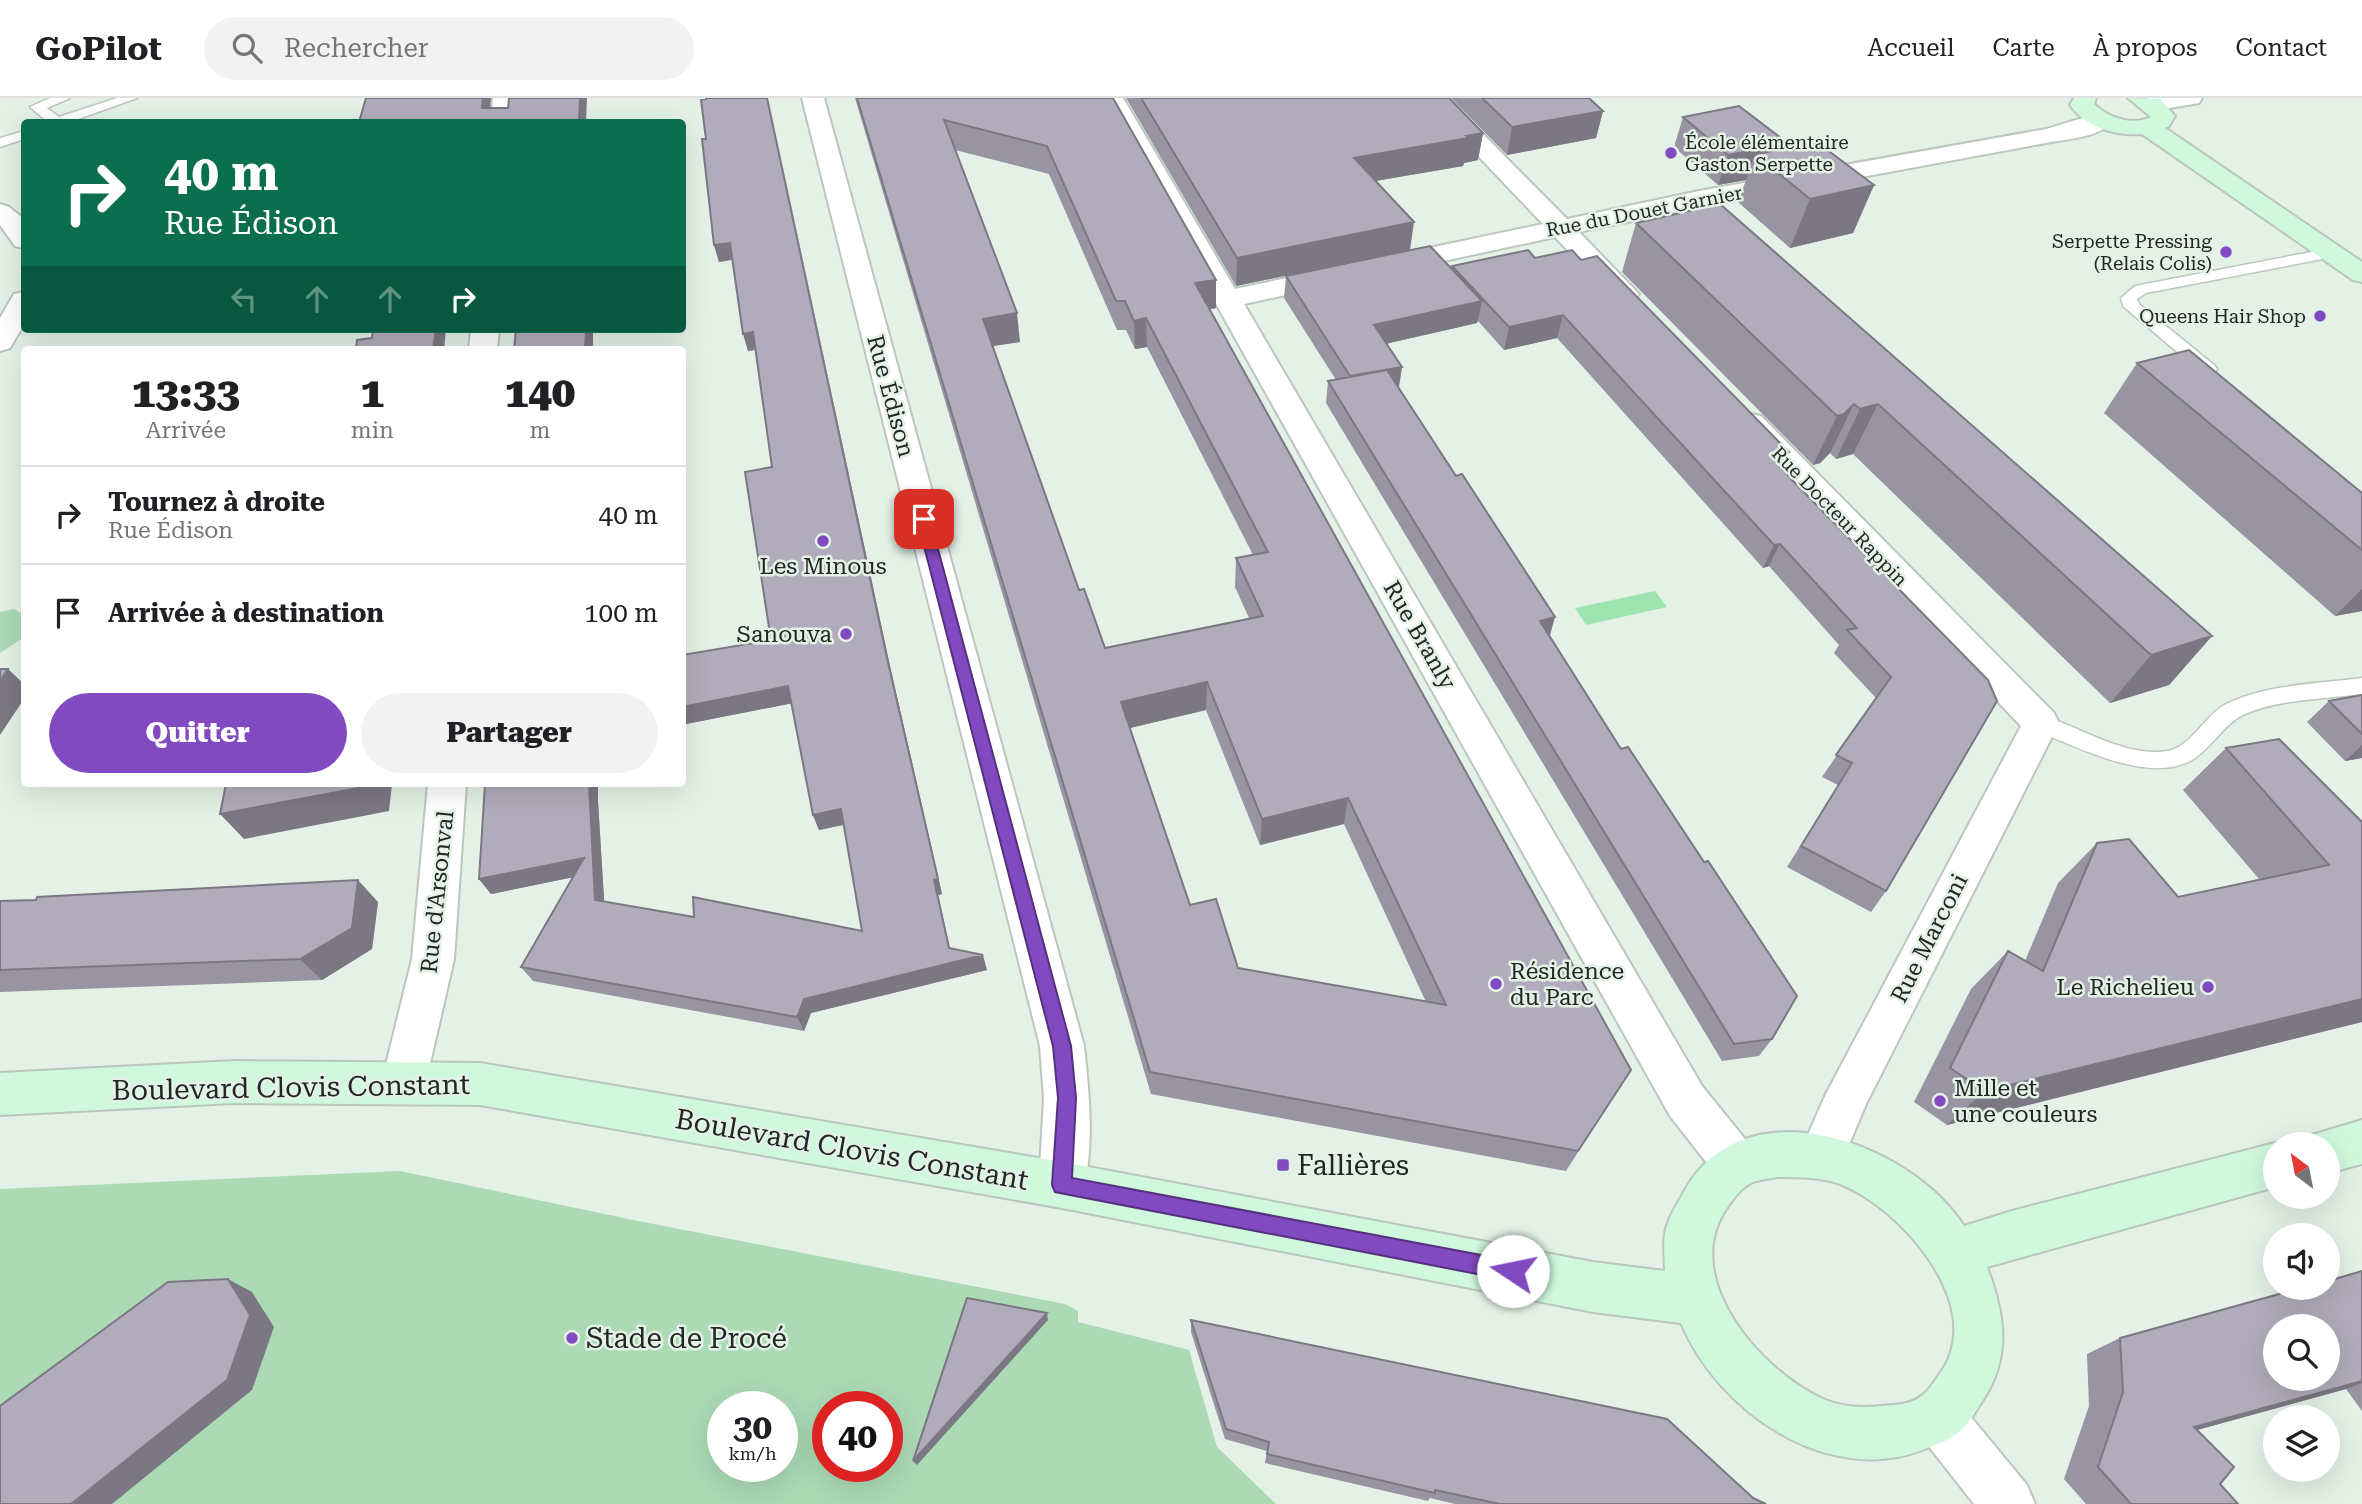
<!DOCTYPE html>
<html lang="fr">
<head>
<meta charset="utf-8">
<style>
  body { margin:0; font-family:"Roboto Serif",serif; background:#f2f2f2; color:#202124; height:100vh; display:flex; flex-direction:column; font-size:26px; white-space:nowrap }
  * { box-sizing:border-box; margin:0 }
  p { font-size:23px; color:#757577 }
  .icon { flex:none; width:38px; height:38px; fill:none; stroke:currentColor; stroke-width:2; stroke-linecap:round; stroke-linejoin:round }
  .map { position:relative; flex:1; overflow:hidden }
  .drawer { position:absolute; left:21px; top:248px; width:665px; height:441px; display:flex; flex-direction:column; background:#fff; border-radius:7px; box-shadow:0 7px 28px #0002 }
  .drawer>* { flex:none }
  .guide { position:absolute; left:21px; top:21px; width:665px; height:214px; border-radius:7px; box-shadow:0 7px 28px #0002; background:#0b6e4f; color:#fff; overflow:hidden }
  .needle { width:46px; rotate:328deg }
  .buttons { position:absolute; left:2263px; top:1034px; display:grid; gap:14px }
  .buttons a { display:grid; place-items:center; width:77px; height:77px; border-radius:50%; background:#fff; box-shadow:0 7px 28px #0002; font-size:35px }
  .speed { position:absolute; left:707px; top:1293px; display:flex; gap:14px; font-size:35px; font-weight:700; text-align:center }
  .speed>* { display:grid; place-content:center; width:91px; height:91px; border-radius:50%; background:#fff; box-shadow:0 7px 28px #0002; line-height:1 }
  .speed small { font-size:18px; font-weight:400 }
  .speed .limit { border:10px solid #d22; background:#fff; color:#111 }
  .pin { position:absolute; display:grid; place-items:center; width:60px; height:60px; color:#fff; margin:-30px; border-radius:14px; box-shadow:0 4px 10px #0006 }
  .me { position:absolute; width:77px; margin:-38px; rotate:281deg; stroke-linejoin:round; filter:drop-shadow(0 0 5px #0008) }
  .turn { display:flex; align-items:center; gap:24px; height:147px; padding:0 28px; font-size:32px }
  .turn .icon { width:91px; height:91px; stroke-width:2.5 }
  .turn b { display:block; font-size:49px; line-height:60px }
  .lanes { display:flex; align-items:center; height:66px; padding:0 28px; background:#0003; justify-content:center; gap:35px; direction:ltr }
  .lanes .off { opacity:.35 }
  .eta { display:flex; justify-content:space-evenly; align-items:center; height:119px; text-align:center }
  .eta b { font-size:42px; font-weight:800; line-height:49px }
  .primary-button { display:flex; gap:14px; margin-top:auto; padding:14px 28px }
  .primary-button a { flex:1; height:80px; border-radius:42px; background:#824ac1; color:#fff; font-size:28px; font-weight:800; line-height:80px; text-align:center }
  .primary-button a+a { background:#f2f2f2; color:#202124 }
  ul { padding:0; list-style:none }
  li { display:flex; align-items:center; gap:21px; height:98px; padding:0 28px; border-top:2px solid #e0e0e0 }
  li div { flex:1 }
  li b { display:block; font-size:26px }
  li em { font-style:normal }
  header { display:flex; align-items:center; gap:42px; box-sizing:border-box; height:98px; padding:0 35px; background:#fff; border-bottom:2px solid #e0e0e0 }
  header strong { font-size:33px }
  nav { display:flex; gap:38px; margin-inline-start:auto; font-size:24px }
  .search { width:490px; height:63px; background:#f2f2f2; display:flex; align-items:center; gap:18px; box-sizing:border-box; padding:0 24px; border-radius:38px; color:#757577; font-size:26px }
  .map>svg:first-child { display:block }
  .green { fill:#abdab5; fill-rule:evenodd }
  .water { fill:#9ee4af }
  .lines { fill:none; stroke-linecap:round; stroke-linejoin:round }
  .lane-casing { stroke:#bac7bc; stroke-width:3 }
  .street-casing { stroke:#bac7bc; stroke-width:4 }
  .secondary-casing { stroke:#bac7bc; stroke-width:4 }
  .lane { fill:#fff; fill-rule:evenodd }
  .street { fill:#fff; fill-rule:evenodd }
  .secondary { fill:#cff8dc; fill-rule:evenodd }
  .wall { fill:#9894a1; fill-rule:evenodd }
  .shaded-wall { fill:#7c7883 }
  .building { fill:#b1acbb; stroke:#7c7883; stroke-width:2; fill-rule:evenodd }
  .route { fill:#824ac1; stroke:#54307d; stroke-width:2 }
  .poi-dot { fill:#824ac1; stroke:#e3f1e6; stroke-width:2.5 }
  .labels { text-anchor:middle; stroke-width:5; stroke-linejoin:round; paint-order:stroke }
  .far-poi-label { font-size:19px; fill:#222723; stroke:#e3f1e6; text-anchor:end }
  .far-street-label { font-size:19px; fill:#222723; stroke:#e3f1e6 }
  .street-label { font-size:23px; fill:#222723; stroke:#e3f1e6 }
  .poi-label { font-size:23px; fill:#222723; stroke:#e3f1e6; text-anchor:end }
  .near-street-label { font-size:28px; fill:#222723; stroke:#e3f1e6 }
  .near-poi-label { font-size:28px; fill:#222723; stroke:#e3f1e6; text-anchor:start }
</style>
</head>
<body>
<header>
<strong>GoPilot</strong>
<div class="search"><svg class="icon" aria-label="search" viewBox="0 0 24 24"><circle cx="10" cy="10" r="6"/><path d="M15 15l6 6"/></svg>Rechercher</div>
<nav><a>Accueil</a><a>Carte</a><a>À propos</a><a>Contact</a></nav>
</header>
<div class="map">
<svg width="2362" height="1406" viewBox="0 0 2362 1406">
  <rect width="100%" height="100%" fill="#e3f1e6"/>
  <path class="green" d="M14,511L24,517V539L0,555V514Z
    M400,1073L638,1123L1065,1206L1078,1213V1224L1189,1252L1217,1349L1276,1406H0V1091ZM723,1309H782V1368H723ZM828,1309H887V1368H828Z"/>
  <path class="water" d="M1655,493L1667,509L1586,527L1575,510Z"/>
  <g class="lines">
    <g class="lane-casing">
      <path id="lane" d="M50,0H70L47,10L59,19L117,0H137L70,24H48L30,9Z
        M24,33V41L0,49V40Z
        M2332,150L2338,152L2340,155L2338,158L2146,195L2137,201L2139,206L2214,267L2217,271L2214,275H2202L2123,208L2121,200L2135,188Z
        M2362,580V596C2324,601 2281,601 2245,616C2223,626 2213,649 2192,662C2149,687 2075,648 2033,631L2030,625L2033,619L2041,617C2080,629 2126,660 2168,653C2192,648 2205,617 2226,606C2267,586 2317,586 2362,580Z"/>
    </g>
    <g class="street-casing">
      <path id="street" d="M493,0H515L513,24H491Z
        M802,0H824L1084,948C1089,992 1096,1063 1079,1103L1062,1110L1045,1103L1039,1087L1044,1000L1040,948Z
        M1101,0H1123L1235,191L1543,126L1423,0H1447L1567,121L1699,93L2046,31C2062,27 2096,14 2109,17L2113,22C2101,40 2066,41 2046,45L1699,109L1579,134L1639,196L1635,202L1625,204L1615,202L1555,139L1244,206L1702,988L1753,1051L1760,1067L1753,1083L1737,1089L1721,1083L1670,1018Z
        M2148,0H2202L2199,5L2152,13L2144,11L2140,6Z
        M0,106L9,109L24,121V150L15,148L0,127Z
        M24,194V226L10,250L0,253V220L14,196Z
        M471,231H499L497,252H469Z
        M1750,316L1761,318L2054,615L2059,625L1866,1006L1838,1073L1822,1079L1806,1073L1799,1057L1826,996L2021,628L1739,332L1735,325L1739,318Z
        M428,686H466L454,861L426,983L420,998L404,1004L388,998L382,983L412,861Z
        M1938,1293L1956,1301L2027,1387L2035,1406H1974L1920,1337L1912,1319L1920,1301Z"/>
    </g>
    <g class="secondary-casing">
      <path id="secondary" d="M2074,0H2096L2094,6C2109,20 2131,28 2151,19L2128,0L2160,1L2175,18L2169,28L2165,30L2362,164V184L2353,182L2142,36C2115,38 2087,30 2070,7Z
        M234,963L480,965L1062,1064L1593,1164L1665,1173C1665,1161 1663,1148 1665,1136C1667,1121 1678,1105 1685,1092C1745,985 1910,1044 1964,1128L2012,1113L2275,1045L2280,1046H2275V1089L1987,1169C2005,1217 2012,1260 1981,1305C1975,1314 1970,1324 1962,1331C1952,1341 1938,1346 1925,1351C1828,1390 1718,1313 1681,1225L1593,1214L1062,1110L480,1007L234,1005L0,1017V975ZM1777,1079C1797,1079 1821,1079 1840,1086C1900,1109 1988,1208 1941,1274C1934,1284 1928,1295 1917,1301C1906,1307 1893,1307 1880,1308C1862,1310 1841,1309 1823,1301C1763,1274 1683,1185 1723,1116C1730,1105 1739,1091 1751,1085C1759,1081 1769,1081 1777,1079Z
        M2362,1022V1066L2328,1075V1046H2308L2312,1037Z"/>
    </g>
    <use href="#lane" class="lane"/>
    <use href="#street" class="street"/>
    <use href="#secondary" class="secondary"/>
  </g>
  <path class="wall" d="M855,0H1113L1216,210L1210,211L1631,972L1566,1073L1151,996ZM955,52L1049,76L1117,232H1126L1135,251L1147,249L1253,457L1236,460L1235,489L1249,520L1105,550L1079,492L992,248L1020,244ZM1206,612L1260,747L1344,726L1426,904L1238,870L1190,807L1129,630Z
    M1126,0H1449L1483,35L1478,62L1464,65L1463,68L1376,83L1410,152L1236,188Z
    M1451,0H1589L1603,13L1596,40L1507,57Z
    M1683,19L1789,46L1787,51L1874,87L1853,135L1790,150L1738,104L1746,82L1718,87L1674,49Z
    M702,41L892,577L942,796L938,797L950,851L987,872L811,915L804,933L533,883L521,869L573,779L491,796L479,781L485,686H598V703L604,803L694,819L862,833L844,727L819,732L813,717L792,605L686,626L682,619V557L771,542L772,369L755,252L748,253L732,162L719,164L714,147Z
    M1636,125L2212,538L2169,587L2110,605L1853,356L1836,361L1830,355L1820,365L1813,367L1622,174Z
    M1535,160L1782,370L1988,582L1886,793L1871,814L1787,769L1838,687L1822,679L1876,600L1834,555L1839,547L1769,468L1763,470L1557,240L1504,252L1478,223L1477,225L1386,246L1402,269L1399,290L1549,538L1772,941L1759,958L1722,963L1326,305L1328,283L1336,282L1284,200L1286,178L1452,171V168Z
    M2137,265L2362,395V513L2335,518L2104,315Z
    M2362,597V660L2345,663L2307,624L2329,603Z
    M2226,650L2362,724V924L1947,1027L1914,1004L1971,891L2008,853L2025,863L2058,785L2097,745L2178,799L2259,781L2183,692Z
    M0,803L378,804L372,851L322,882L0,894Z
    M2362,1173V1313L2346,1291L2197,1332L2220,1386L2238,1406H2086L2064,1381L2089,1308L2087,1256L2120,1240Z
    M1191,1222L1753,1400L1766,1406H1455L1430,1400L1428,1403L1265,1365L1267,1353L1225,1341L1191,1234Z"/>
  <path class="shaded-wall" d="M483,0H491L489,24L482,10Z
    M580,0H587L586,24H579Z
    M768,0L892,577L942,796L938,797L953,865L983,857L987,872L811,915L804,933L797,919L804,901L949,850Z
    M1603,13L1596,40L1507,57L1512,29Z
    M1483,35L1478,62L1464,65L1463,68L1351,87L1354,60Z
    M1789,46L1778,76L1755,56L1746,82L1718,87L1728,57Z
    M1874,87L1853,135L1790,150L1810,101Z
    M1414,124L1410,152L1236,188L1237,160Z
    M730,145L735,161L719,164L714,147Z
    M1216,182V210L1195,214V185Z
    M1482,203L1477,225L1371,249L1374,227Z
    M1017,215L1020,244L987,249L983,221Z
    M1563,217L1557,240L1504,252L1509,229Z
    M1146,220L1147,249L1135,251L1134,223Z
    M436,231H446L444,252H433Z
    M586,231H593V252H585Z
    M753,234L758,251L748,253L743,236Z
    M1402,269L1398,291L1350,278Z
    M1854,306L1830,355L1820,365L1813,367L1837,318Z
    M1878,306L1853,356L1836,361L1860,311Z
    M1789,354L1778,378L1772,359Z
    M1780,446L1769,468L1763,470L1774,447Z
    M2362,491V513L2335,518Z
    M1555,519L1549,541L1540,523Z
    M2212,538L2169,587L2110,605L2151,557Z
    M8,571L24,586V601L0,637V583Z
    M1207,584L1206,612L1122,632L1121,604Z
    M788,588L794,605L686,626L682,619V609Z
    M2362,647V660L2345,663Z
    M370,686H392L389,713L244,741L220,716Z
    M589,686H598V703L605,817L595,802Z
    M1348,700L1344,726L1260,747L1262,721Z
    M841,711L846,726L819,732L813,717Z
    M584,760L594,775L491,796L479,781Z
    M358,782L378,804L372,851L322,882L300,861Z
    M2362,901V924L1947,1027L1985,993Z
    M228,1181L252,1194L274,1229L252,1292L112,1406H71Z
    M1047,1215L1048,1222L917,1367L913,1363Z
    M2362,1283V1285L2346,1291L2157,1343L2194,1329Z"/>
  <path class="building" d="M366,0H483L482,10H508L509,0H580L579,24H359Z
    M706,0H767L887,560L938,781L934,782L949,850L983,857L804,901L797,919L521,869L584,760L479,781L485,686H589L595,802L694,819L693,799L862,833L841,711L813,717L788,588L682,609V557L771,542L745,374L772,369L753,234L743,236L730,145L714,147L702,41H706L701,2L706,1Z
    M857,0H1113L1216,182L1195,185L1631,972L1578,1053L1150,974ZM944,22L1047,48L1116,203H1125L1134,223L1146,220L1268,454L1236,460L1263,518L1105,550L1084,491L1079,492L983,221L1017,215ZM1207,584L1262,721L1348,700L1446,907L1238,870L1216,801L1190,807L1121,604Z
    M1141,0H1449L1483,35L1466,38L1468,40L1354,60L1414,124L1237,160Z
    M1482,0H1589L1603,13L1512,29Z
    M1739,8L1789,46L1728,57L1683,19Z
    M1818,45L1874,87L1810,101L1755,56Z
    M1720,106L2212,538L2151,557L1878,306L1860,311L1854,306L1844,316L1837,318L1636,125Z
    M1430,148L1482,203L1374,227L1402,269L1350,278L1286,178Z
    M1528,152L1535,160L1572,152L1581,162L1597,158L1789,354L1772,359L1792,382L1988,582L1997,603L1886,793L1801,748L1852,665L1836,657L1891,579L1847,532L1857,530L1780,446L1774,447L1563,217L1509,229L1452,168Z
    M373,231H436L433,252H356L357,242L372,240Z
    M516,231H586L585,252H514Z
    M2189,252L2362,395V452L2137,265Z
    M1387,272L1456,378L1462,376L1555,519L1540,523L1621,651L1628,649L1704,764L1708,763L1797,898L1772,941L1734,946L1328,283Z
    M0,571H8L0,583Z
    M2362,597V636L2329,603Z
    M2279,641L2362,724V901L1985,993L1950,970L2008,853L2043,873L2097,745L2129,741L2178,799L2329,767L2226,650Z
    M226,686H370L369,688L220,716Z
    M358,782L352,830L300,861L0,872V803L36,802L37,799Z
    M2362,1173V1283L2194,1329L2234,1369L2220,1386L2238,1406H2131L2098,1369L2123,1294L2120,1240L2301,1190H2328V1183ZM2275,1228H2328V1281H2275Z
    M228,1181L250,1217L227,1282L71,1406H0V1308L168,1184Z
    M967,1200L1047,1215L913,1363Z
    M1191,1222L1667,1321L1753,1400L1766,1406H1500L1435,1392V1395L1267,1356L1269,1344L1226,1331Z"/>
  <path class="route" d="M924,417L930,421L1071,948L1076,1000L1072,1080L1513,1163L1521,1166L1524,1173L1521,1181L1513,1183L1055,1094L1052,1087L1058,1000L1053,948L917,421Z"/>
  <g class="poi-dot">
    <circle cx="1671" cy="55" r="7"/>
    <circle cx="2226" cy="154" r="7"/>
    <circle cx="2320" cy="218" r="7"/>
    <circle cx="823" cy="443" r="7"/>
    <circle cx="846" cy="536" r="7"/>
    <circle cx="1496" cy="886" r="7"/>
    <circle cx="2208" cy="889" r="7"/>
    <circle cx="1940" cy="1003" r="7"/>
    <rect x="1276" y="1060" width="14" height="14" rx="3.5"/>
    <circle cx="572" cy="1240" r="7"/>
  </g>
  <g class="labels">
    <g class="far-poi-label">
      <text x="1685" y="51" text-anchor="start">École élémentaire<tspan x="1685" dy="22">Gaston Serpette</tspan></text>
      <text x="2212" y="150">Serpette Pressing<tspan x="2212" dy="22">(Relais Colis)</tspan></text>
      <text x="2306" y="225">Queens Hair Shop</text>
    </g>
    <g class="far-street-label">
      <text transform="translate(1644 113) rotate(-11)" y="7">Rue du Douet Garnier</text>
      <text transform="translate(1840 418) rotate(46)" y="7">Rue Docteur Rappin</text>
    </g>
    <g class="street-label">
      <text transform="translate(891 298) rotate(75)" y="8">Rue Édison</text>
      <text transform="translate(1420 537) rotate(60)" y="8">Rue Branly</text>
      <text transform="translate(437 794) rotate(-84)" y="8">Rue d'Arsonval</text>
      <text transform="translate(1929 840) rotate(-63)" y="8">Rue Marconi</text>
    </g>
    <g class="poi-label">
      <text x="823" y="476" text-anchor="middle">Les Minous</text>
      <text x="832" y="544">Sanouva</text>
      <text x="1510" y="881" text-anchor="start">Résidence<tspan x="1510" dy="26">du Parc</tspan></text>
      <text x="2194" y="897">Le Richelieu</text>
      <text x="1954" y="998" text-anchor="start">Mille et<tspan x="1954" dy="26">une couleurs</tspan></text>
    </g>
    <g class="near-street-label">
      <text transform="translate(291 989) rotate(-1)" y="10">Boulevard Clovis Constant</text>
      <text transform="translate(852 1051) rotate(10)" y="10">Boulevard Clovis Constant</text>
    </g>
    <g class="near-poi-label">
      <text x="1297" y="1077">Fallières</text>
      <text x="586" y="1250">Stade de Procé</text>
    </g>
  </g>
</svg>
<div class="buttons">
<a><svg class="needle" viewBox="-14 -14 28 28"><path d="M0-13l5 13h-10z" fill="#e53935"/><path d="M0 13l5-13h-10z" fill="#757577"/></svg></a>
<a><svg class="icon" aria-label="sound" viewBox="0 0 24 24"><path d="M4 9h4l5-4v14l-5-4H4zM17 9q2 3 0 6"/></svg></a>
<a><svg class="icon" aria-label="search" viewBox="0 0 24 24"><circle cx="10" cy="10" r="6"/><path d="M15 15l6 6"/></svg></a>
<a><svg class="icon" aria-label="layers" viewBox="0 0 24 24"><path d="M12 4l9 5-9 5-9-5zM3 14l9 5 9-5"/></svg></a>
</div>
<div class="speed"><div>30<small>km/h</small></div><div class="limit">40</div></div>
<div class="pin" style="left:924px;top:421px;background:#d93025"><svg class="icon" aria-label="arrive" viewBox="0 0 24 24"><path d="M6 21V4h12l-3 4 3 4H6"/></svg></div>
<svg class="me" style="left:1513px;top:1173px" viewBox="-20 -20 40 40"><circle r="19" fill="#fff"/><path d="M0-13L10 11 0 6-10 11z" fill="#824ac1"/></svg>
<div class="guide">
<div class="turn"><svg class="icon" aria-label="right" viewBox="0 0 24 24"><path d="M7 20v-9h11M14 6l5 5-5 5"/></svg><div><b>40 m</b>Rue Édison</div></div>
<div class="lanes"><svg class="icon off" aria-label="left" viewBox="0 0 24 24"><path d="M17 20v-9H6M10 6l-5 5 5 5"/></svg><svg class="icon off" aria-label="ahead" viewBox="0 0 24 24"><path d="M12 20V5M6 11l6-6 6 6"/></svg><svg class="icon off" aria-label="ahead" viewBox="0 0 24 24"><path d="M12 20V5M6 11l6-6 6 6"/></svg><svg class="icon" aria-label="right" viewBox="0 0 24 24"><path d="M7 20v-9h11M14 6l5 5-5 5"/></svg></div>
</div>
<section class="drawer">
<div class="eta">
<div><b>13:33</b><p>Arrivée</p></div>
<div><b>1</b><p>min</p></div>
<div><b>140</b><p>m</p></div>
</div>
<ul>
<li><svg class="icon" aria-label="right" viewBox="0 0 24 24"><path d="M7 20v-9h11M14 6l5 5-5 5"/></svg><div><b>Tournez à droite</b><p>Rue Édison</p></div><em>40 m</em></li>
<li><svg class="icon" aria-label="arrive" viewBox="0 0 24 24"><path d="M6 21V4h12l-3 4 3 4H6"/></svg><div><b>Arrivée à destination</b></div><em>100 m</em></li>
</ul>
<div class="primary-button"><a>Quitter</a><a>Partager</a></div>
</section>
</div>
</body>
</html>
